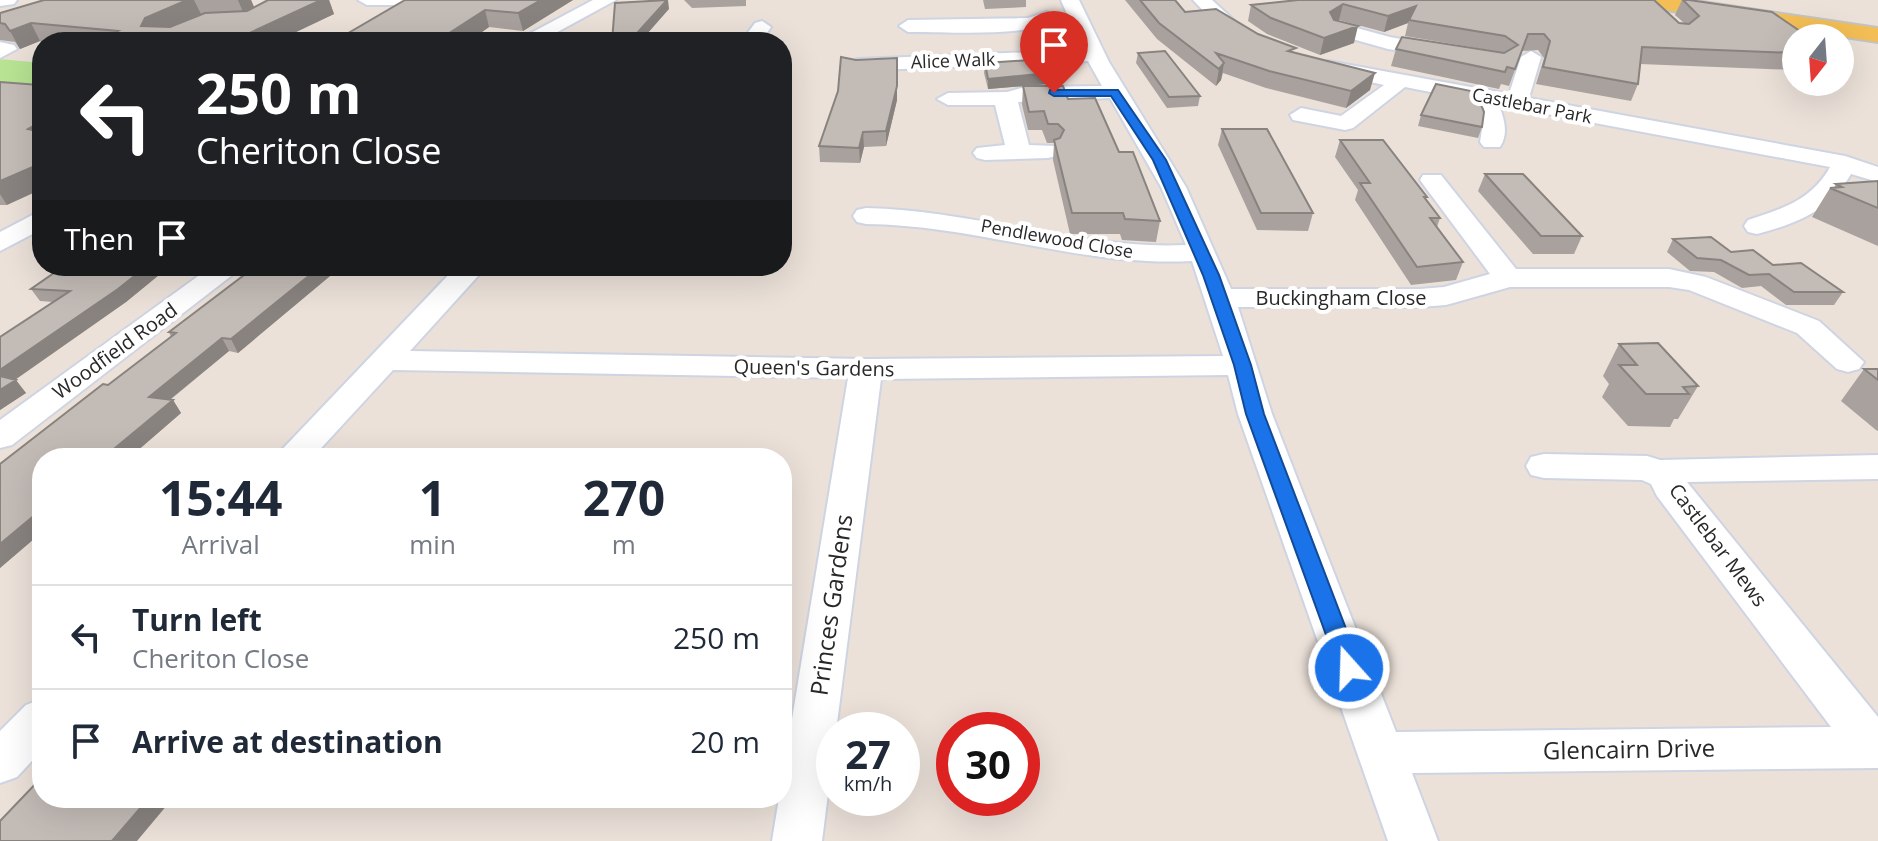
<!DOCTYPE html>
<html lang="en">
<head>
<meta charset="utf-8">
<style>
  body { margin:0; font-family:"Open Sans",sans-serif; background:#f2f2f3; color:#1f2937; height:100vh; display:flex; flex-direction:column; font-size:30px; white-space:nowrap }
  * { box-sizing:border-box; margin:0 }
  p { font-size:26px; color:#747a83 }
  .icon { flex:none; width:44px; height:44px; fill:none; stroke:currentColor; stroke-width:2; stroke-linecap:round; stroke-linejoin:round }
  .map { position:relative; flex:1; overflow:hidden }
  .side { position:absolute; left:32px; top:448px; width:760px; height:360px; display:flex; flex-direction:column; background:#fff; border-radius:32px; box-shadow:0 8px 32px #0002 }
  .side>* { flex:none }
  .banner { position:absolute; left:32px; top:32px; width:760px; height:244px; border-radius:32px; box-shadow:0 8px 32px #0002; background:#202124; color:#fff; overflow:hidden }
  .needle { width:52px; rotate:197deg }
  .buttons { position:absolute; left:1782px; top:24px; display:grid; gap:16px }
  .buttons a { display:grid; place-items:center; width:72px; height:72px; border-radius:50%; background:#fff; box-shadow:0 8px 32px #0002; font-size:40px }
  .speed { position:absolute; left:816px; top:712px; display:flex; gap:16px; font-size:40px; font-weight:700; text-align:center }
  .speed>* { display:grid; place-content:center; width:104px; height:104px; border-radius:50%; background:#fff; box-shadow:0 8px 32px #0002; line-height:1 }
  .speed small { font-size:20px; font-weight:400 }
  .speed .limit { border:12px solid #d22; background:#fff; color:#111 }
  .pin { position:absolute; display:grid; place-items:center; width:68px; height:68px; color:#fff; margin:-82px -34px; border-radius:50% 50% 50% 0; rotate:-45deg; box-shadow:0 0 8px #0007 }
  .pin .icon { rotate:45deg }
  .me { position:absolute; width:88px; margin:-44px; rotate:340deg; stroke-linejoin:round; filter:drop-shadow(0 0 6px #0008) }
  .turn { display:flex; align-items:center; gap:28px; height:168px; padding:0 32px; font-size:36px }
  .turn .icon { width:104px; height:104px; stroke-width:2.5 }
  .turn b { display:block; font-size:56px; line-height:68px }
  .then { display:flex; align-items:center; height:76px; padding:0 32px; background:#0003; gap:16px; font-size:30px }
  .eta { display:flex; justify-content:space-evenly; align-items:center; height:136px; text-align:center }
  .eta b { font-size:48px; font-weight:700; line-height:56px }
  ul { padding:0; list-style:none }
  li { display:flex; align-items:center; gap:24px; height:104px; padding:0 32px; border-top:2px solid #e0e1e3 }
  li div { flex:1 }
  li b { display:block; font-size:30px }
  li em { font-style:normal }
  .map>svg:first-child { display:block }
  .green { fill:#b7e393 }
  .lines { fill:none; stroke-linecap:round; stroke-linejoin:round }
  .minor-casing { stroke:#ced4e2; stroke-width:4 }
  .major-casing { stroke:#c3c3c3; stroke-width:4 }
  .minor { fill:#fff; fill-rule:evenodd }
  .major { fill:#f3be55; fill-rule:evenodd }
  .wall { fill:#a8a19d }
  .shaded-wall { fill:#88837f }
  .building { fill:#c3bbb6; stroke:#88837f; stroke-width:2 }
  .route { fill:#1a73e8; stroke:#114b97; stroke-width:2 }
  .labels { text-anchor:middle; stroke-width:8; stroke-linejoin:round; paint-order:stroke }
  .far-street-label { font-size:18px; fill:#282828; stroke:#fff }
  .street-label { font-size:20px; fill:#282828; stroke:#fff }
  .near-street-label { font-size:24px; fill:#282828; stroke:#fff }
</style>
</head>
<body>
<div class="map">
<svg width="1878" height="841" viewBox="0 0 1878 841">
  <rect width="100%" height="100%" fill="#ebe1d9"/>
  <path class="green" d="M0,59L42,63V98L0,97Z"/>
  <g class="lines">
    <g class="minor-casing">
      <path id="minor" d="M0,0H17L14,4L0,6Z
        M358,0H536L527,5H367Z
        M593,0H616L539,42H514Z
        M1061,0H1079L1109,62L1186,187L1231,289H1420L1444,287L1490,274L1420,180L1423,175H1441L1516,269H1669L1706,277L1819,321L1864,362L1859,369L1848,372L1837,369L1797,333L1689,290L1669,287H1510L1446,305L1420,307H1238L1272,414L1396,732L1831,727L1657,496L1651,484L1642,480L1544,478L1531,475L1526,466L1531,457L1544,454L1647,456L1660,460L1878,455V479L1687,482L1878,717V768L1412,773L1438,841H1388L1238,414L1228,375L881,379L822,841H772L779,798H782V780L848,378L393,370L312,458H274L457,266H487L410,351L866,359L1223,356L1192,261C1081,267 977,225 866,224L857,222L853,216L857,210L866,208C974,210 1078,250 1186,245L1161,187L1110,98L1018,102L1029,145L1056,146L1060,151L1056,156L1048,158L985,160L977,158L973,153L977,148L1005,145L995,105H948L937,99L948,93L1007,92L1025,87L1102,86L1088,61L857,71L847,65L857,59L1082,50Z
        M1193,0H1212L1236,22L1259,37L1249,43L1222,30Z
        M1047,12L1056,18C1036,39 939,31 908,32L899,26L908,20L1028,18Z
        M762,21L771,27L761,42H741L755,23Z
        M1338,23L1390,37L1450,48L1453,52L1443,58L1388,49L1331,33L1329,29Z
        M0,42L14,45L17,49L0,58Z
        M1531,51L1541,57L1529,98L1845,156L1878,167V182L1851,174C1831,210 1796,224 1757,234L1748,232L1744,226L1748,220C1782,209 1812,200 1830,167L1499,105C1504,119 1509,133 1500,147H1484L1480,142L1483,123L1476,101L1405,87L1353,128L1345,130L1293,120L1290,115L1301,108L1341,116L1384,85L1321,71L1318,67L1321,63L1328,61L1509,94L1521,57Z
        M42,210V229L0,251V232Z
        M212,266H244L12,445L0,448V420Z
        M42,699V750L17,777L0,783V731L26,705Z"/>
    </g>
    <g class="major-casing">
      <path id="major" d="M1634,0H1689L1878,28V42L1645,7Z"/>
    </g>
    <use href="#minor" class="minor"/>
    <use href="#major" class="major"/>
  </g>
  <path class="wall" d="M44,0H251L254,7L268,0H329L334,14L275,42H54L40,41L20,49L15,42L0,40V13Z
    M405,0H573L523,31L489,27L468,42H333Z
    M684,0H746V6L692,8Z
    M983,0H1026V7L985,9Z
    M1125,0H1175L1185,12L1258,34L1370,90L1346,108L1266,88L1223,73L1221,80L1216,86L1157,39Z
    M1299,0L1684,23L1675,15L1682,0H1689L1796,38V70L1640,64L1638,84L1631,101L1536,84L1544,58L1538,50L1522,51L1509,86L1501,84L1499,89L1391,66L1396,49L1500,52L1405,36L1408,23L1384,32L1339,20L1338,21L1354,43L1320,55L1267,34L1248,21L1251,5Z
    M1138,53L1200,96L1198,106L1167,108L1136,63Z
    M985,63L1048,84L988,89L984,73Z
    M0,82L39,85L7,205H0Z
    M1023,86L1068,99L1119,152L1160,221L1156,242L1122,240L1120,234H1070L1053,160L1054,143H1047L1042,130H1028L1022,105Z
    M897,100L886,146L864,147L860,163L820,162L819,146Z
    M1421,115L1482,127L1478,138L1418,126Z
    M1222,129L1313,213L1308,231L1257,230L1218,145Z
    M1340,140L1427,197L1426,199L1440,218L1437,227L1463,262L1456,280L1411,285L1355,200L1358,190L1335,157Z
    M1485,174L1582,236L1574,254H1533L1478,191Z
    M1878,181V246L1812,217L1830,188H1834L1836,184Z
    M1673,239L1731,252L1773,265L1843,292L1834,305H1786L1761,286L1742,288L1714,272L1690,271L1667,252Z
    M64,266H170L126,302L15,380L26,393L0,410V337L53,302L40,301L31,289Z
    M256,266H342L238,353L229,351L170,400H173L181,413L129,458H42V532L0,568V464L103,384L108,385L171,337L169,332Z
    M1619,344L1698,386L1678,419H1674L1670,427L1628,426L1602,397L1609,384L1603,376Z
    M1864,369H1878V431L1876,430L1841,401Z"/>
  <path class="shaded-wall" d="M187,0H194L201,14L154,35L141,26L145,18Z
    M238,0H251L254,7L243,12Z
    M321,0H329L334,14L275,42H230Z
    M541,0H573L523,31L518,13Z
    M668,0L669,9L640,42H629Z
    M1343,4L1339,20L1326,28L1330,12Z
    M1416,6L1408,23L1384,32L1388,16Z
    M485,10L489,27L468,42H441L440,39Z
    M31,23L40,41L20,49L10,31Z
    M1358,26L1354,43L1320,55L1324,38Z
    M897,58V100L886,146V131Z
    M1224,63L1221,80L1216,86L1219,69Z
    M1049,73L1048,84L988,89V79Z
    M1375,73L1370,90L1346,108L1351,91Z
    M42,121V148L28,129Z
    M863,132L864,147L860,163L859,148Z
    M42,163V189L7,205L0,194V181Z
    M147,266H170L126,302L3,388L0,383V370Z
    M321,266H342L238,353L231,339Z
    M222,338L229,351L157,410L149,397Z
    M16,380L26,393L0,410V390Z
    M173,400L181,413L129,458H103Z
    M42,509V532L0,568V544Z
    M149,798H173L137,841H112Z"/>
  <path class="building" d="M44,0H187L145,18L141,26L170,27L205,13L247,11L268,0H321L230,42H94L118,31L31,23L10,31L5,24L0,23V13Z
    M405,0H541L518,13L485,10L440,39H431L426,42H333Z
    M667,0L629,42H612L615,3Z
    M1140,0H1175L1185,12L1216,9L1258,34L1296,48L1288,51L1375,73L1351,91L1269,71L1216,53L1224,63L1219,69L1159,23Z
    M1298,0H1654L1679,23L1689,24L1699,16L1683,0H1689L1772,12L1810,38H1796V53L1642,47L1638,84L1543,67L1550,41L1544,34H1528L1515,69L1507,67L1505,72L1396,49L1402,37L1504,53L1518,45L1505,36L1409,20L1416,6L1388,16L1343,4L1330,12L1334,20L1358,26L1324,38L1271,18L1251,5Z
    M1165,51L1200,96L1169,97L1138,53Z
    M841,57L856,60L897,58V86L886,131L863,132L859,148L819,146L838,91Z
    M1044,59L1049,73L988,79L985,63Z
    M0,82L39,85L42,83V121L28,129L42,132V163L0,181Z
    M1436,84L1476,92L1484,112L1482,127L1421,115Z
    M1023,86H1063L1068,99L1095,98L1119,152H1133L1160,221L1125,219L1123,213H1072L1054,140L1060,138L1064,130L1058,124H1048L1044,111L1029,112Z
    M1222,129H1267L1313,213H1261Z
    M1340,140H1383L1427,197H1424L1440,218H1430L1463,262L1417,267L1360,183H1370Z
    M1485,174H1523L1582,236H1541Z
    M1878,181V208L1830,188L1842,187L1836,184Z
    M1711,237L1731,252L1753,250L1773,265L1801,263L1843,292H1794L1769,274L1749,275L1721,260L1697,258L1673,239Z
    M64,266H147L118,289L0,370V337L70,291L31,289Z
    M256,266H321L231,339L222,338L149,397L173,400L103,458H42V509L0,544V464L103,384L108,385L176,333L169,332Z
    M1658,343L1698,386L1683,387L1689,394H1646L1619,365H1637L1619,344Z
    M1864,369H1878V380Z
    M0,376L16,380L0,390Z
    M42,777V798H149L112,841H0V821Z"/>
  <path class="route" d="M1050,90H1118L1166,160L1219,275L1251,365L1264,414L1361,668L1358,675L1349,678L1341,675L1338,668L1246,414L1234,365L1203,275L1153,160L1111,96H1054L1049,93Z"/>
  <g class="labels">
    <g class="far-street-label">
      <text transform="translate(953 61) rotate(-2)" y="6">Alice Walk</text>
      <text transform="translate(1532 106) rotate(11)" y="6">Castlebar Park</text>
      <text transform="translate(1057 239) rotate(10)" y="6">Pendlewood Close</text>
    </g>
    <g class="street-label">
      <text x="1341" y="305">Buckingham Close</text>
      <text transform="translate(115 351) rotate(-36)" y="7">Woodfield Road</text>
      <text transform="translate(814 368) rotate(1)" y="7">Queen's Gardens</text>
      <text transform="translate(1718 545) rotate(53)" y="7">Castlebar Mews</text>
    </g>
    <g class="near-street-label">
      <text transform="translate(832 605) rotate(-82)" y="8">Princes Gardens</text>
      <text transform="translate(1629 750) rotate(-1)" y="8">Glencairn Drive</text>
    </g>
  </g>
</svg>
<div class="buttons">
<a><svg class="needle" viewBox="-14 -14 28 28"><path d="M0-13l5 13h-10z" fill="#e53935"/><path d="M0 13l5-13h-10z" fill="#747a83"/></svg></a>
</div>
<div class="speed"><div>27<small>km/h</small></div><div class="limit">30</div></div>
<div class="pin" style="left:1054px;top:93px;background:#d93025"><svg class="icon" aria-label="arrive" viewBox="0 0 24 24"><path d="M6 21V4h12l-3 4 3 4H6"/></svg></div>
<svg class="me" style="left:1349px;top:668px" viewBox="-20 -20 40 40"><circle r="17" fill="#1a73e8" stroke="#fff" stroke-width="3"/><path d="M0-11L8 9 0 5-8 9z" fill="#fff"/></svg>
<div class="banner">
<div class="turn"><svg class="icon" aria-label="left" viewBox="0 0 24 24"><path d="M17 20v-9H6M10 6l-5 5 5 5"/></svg><div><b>250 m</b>Cheriton Close</div></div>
<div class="then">Then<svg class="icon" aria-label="arrive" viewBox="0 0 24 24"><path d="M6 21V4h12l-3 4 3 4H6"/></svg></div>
</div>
<section class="side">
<div class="eta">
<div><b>15:44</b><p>Arrival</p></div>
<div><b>1</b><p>min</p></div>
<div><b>270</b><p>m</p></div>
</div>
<ul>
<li><svg class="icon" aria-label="left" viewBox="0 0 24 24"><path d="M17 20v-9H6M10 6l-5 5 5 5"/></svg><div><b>Turn left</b><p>Cheriton Close</p></div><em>250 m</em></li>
<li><svg class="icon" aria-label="arrive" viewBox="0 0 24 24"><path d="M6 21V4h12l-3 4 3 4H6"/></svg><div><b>Arrive at destination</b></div><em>20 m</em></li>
</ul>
</section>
</div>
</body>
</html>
